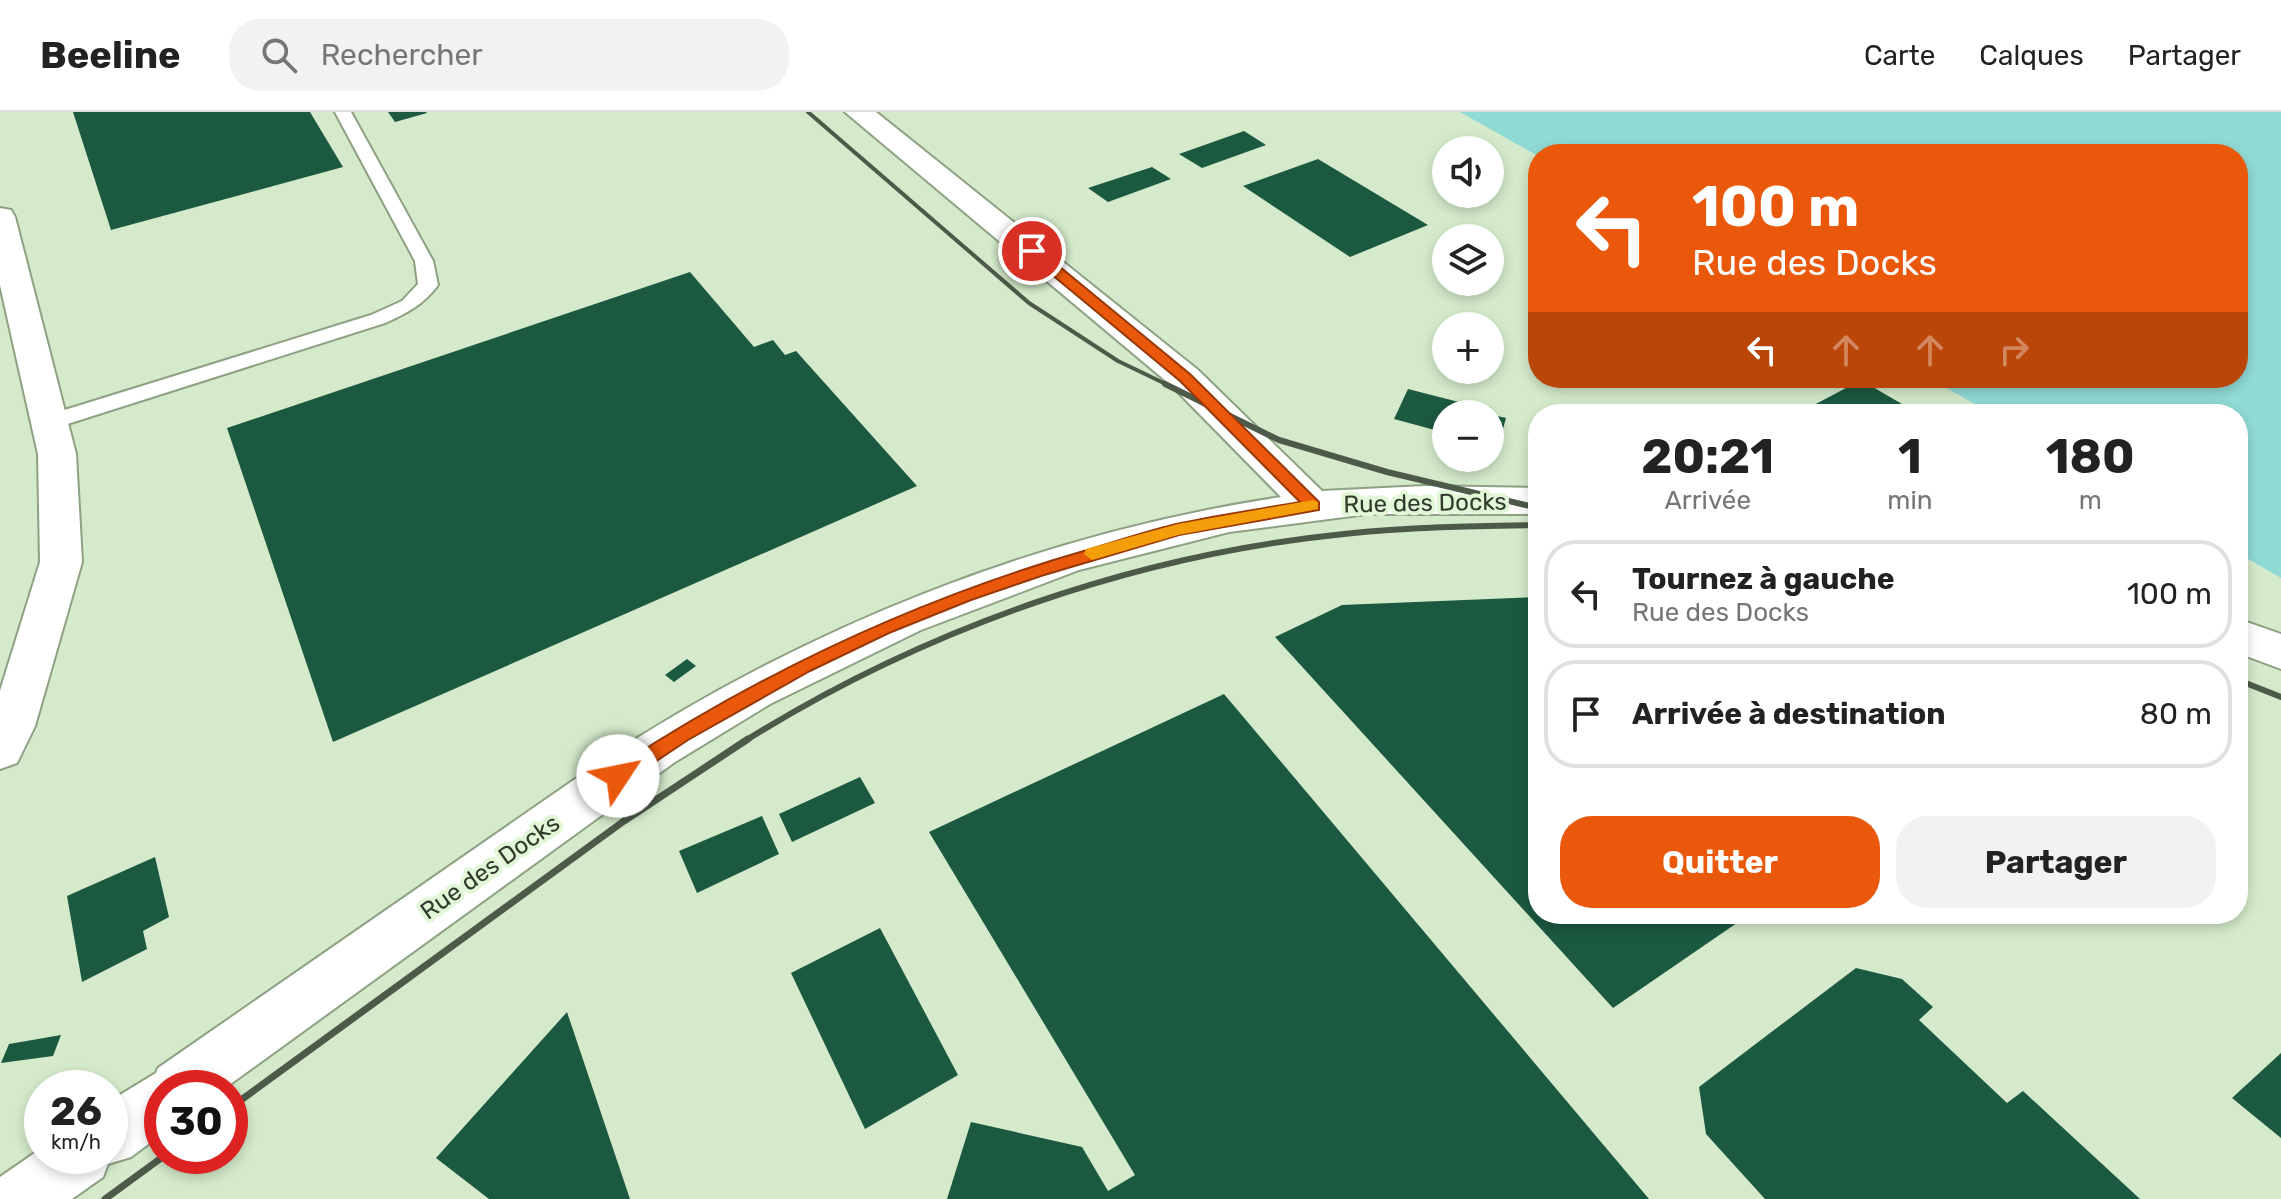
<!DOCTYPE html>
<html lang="fr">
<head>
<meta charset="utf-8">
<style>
  body { margin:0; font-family:Rubik,sans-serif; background:#f2f2f2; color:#222; height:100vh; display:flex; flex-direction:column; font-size:30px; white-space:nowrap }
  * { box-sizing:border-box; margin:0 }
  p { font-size:26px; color:#767676 }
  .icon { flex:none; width:44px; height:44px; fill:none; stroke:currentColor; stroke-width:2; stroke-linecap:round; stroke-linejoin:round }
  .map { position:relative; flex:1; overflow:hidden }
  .panel { position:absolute; left:1528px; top:292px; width:720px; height:520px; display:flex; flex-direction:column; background:#fff; border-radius:32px; box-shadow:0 4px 12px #0003 }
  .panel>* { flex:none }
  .hud { position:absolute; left:1528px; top:32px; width:720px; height:244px; border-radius:32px; box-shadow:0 4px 12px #0003; background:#ea580c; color:#fff; overflow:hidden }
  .controls { position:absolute; left:1432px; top:24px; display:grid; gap:16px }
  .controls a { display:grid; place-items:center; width:72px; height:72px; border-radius:50%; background:#fff; box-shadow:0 4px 12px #0003; font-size:40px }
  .speed { position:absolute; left:24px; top:958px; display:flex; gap:16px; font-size:40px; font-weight:700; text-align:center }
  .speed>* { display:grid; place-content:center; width:104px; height:104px; border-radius:50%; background:#fff; box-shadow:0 4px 12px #0003; line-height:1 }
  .speed small { font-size:20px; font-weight:400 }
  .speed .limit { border:12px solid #d22; background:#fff; color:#111 }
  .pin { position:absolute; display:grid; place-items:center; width:68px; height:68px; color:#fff; margin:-34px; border:4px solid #fff; border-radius:50%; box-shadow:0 2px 8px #0007 }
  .me { position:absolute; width:88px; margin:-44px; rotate:56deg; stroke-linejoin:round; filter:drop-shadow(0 0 6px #0008) }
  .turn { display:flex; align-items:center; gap:28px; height:168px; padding:0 32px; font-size:36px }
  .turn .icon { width:104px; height:104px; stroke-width:2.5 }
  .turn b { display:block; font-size:56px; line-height:68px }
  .lanes { display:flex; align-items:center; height:76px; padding:0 32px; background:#0003; justify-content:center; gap:40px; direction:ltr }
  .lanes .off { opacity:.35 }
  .eta { display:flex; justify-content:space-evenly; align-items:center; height:136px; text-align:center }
  .eta b { font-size:48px; font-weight:700; line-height:56px }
  .button { display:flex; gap:16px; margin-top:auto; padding:16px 32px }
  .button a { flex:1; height:92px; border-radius:32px; background:#ea580c; color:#fff; font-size:32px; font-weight:700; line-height:92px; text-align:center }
  .button a+a { background:#f2f2f2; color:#222 }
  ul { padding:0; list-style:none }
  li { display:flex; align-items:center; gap:24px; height:108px; margin:0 16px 12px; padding:0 16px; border:4px solid #e0e0e0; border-radius:32px }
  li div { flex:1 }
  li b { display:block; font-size:30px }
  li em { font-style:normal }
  header { display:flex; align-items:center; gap:48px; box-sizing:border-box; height:112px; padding:0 40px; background:#fff; border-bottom:2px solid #e0e0e0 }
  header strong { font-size:38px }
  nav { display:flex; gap:44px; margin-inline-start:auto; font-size:28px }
  .search { width:560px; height:72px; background:#f2f2f2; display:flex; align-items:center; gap:20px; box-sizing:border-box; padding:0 28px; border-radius:32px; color:#767676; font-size:30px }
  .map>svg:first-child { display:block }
  .water { fill:#90dad6 }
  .building { fill:#1c5941 }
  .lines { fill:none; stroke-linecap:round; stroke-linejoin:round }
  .service-casing { stroke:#8da183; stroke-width:4 }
  .minor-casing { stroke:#8da183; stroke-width:4 }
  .service { fill:#fff; fill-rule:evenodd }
  .minor { fill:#fff; fill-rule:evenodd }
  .rail-far2 { stroke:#4e5a49; stroke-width:4 }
  .rail-far1 { stroke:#4e5a49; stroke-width:6 }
  .rail { stroke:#4e5a49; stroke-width:7 }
  .route { fill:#ea580c; stroke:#983908; stroke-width:2 }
  .slow { fill:#f59e0b }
  .labels { text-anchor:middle; stroke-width:8; stroke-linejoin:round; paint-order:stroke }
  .street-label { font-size:24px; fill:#313a2d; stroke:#e1f7d7 }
</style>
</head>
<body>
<header>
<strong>Beeline</strong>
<div class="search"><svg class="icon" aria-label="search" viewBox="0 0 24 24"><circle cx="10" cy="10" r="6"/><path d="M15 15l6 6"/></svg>Rechercher</div>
<nav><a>Carte</a><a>Calques</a><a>Partager</a></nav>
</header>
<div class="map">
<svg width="2281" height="1087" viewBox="0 0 2281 1087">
  <rect width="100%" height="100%" fill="#d4eaca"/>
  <path class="water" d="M1460,0H2281V466L2238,441V302H1992L1929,266H2238V42L1538,44Z"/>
  <path class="building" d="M73,0H310L343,55L111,118Z
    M388,0H426L427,1L395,10Z
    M1244,19L1266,33L1202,56L1179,42Z
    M1318,47L1428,113L1350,145L1243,74Z
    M1152,55L1171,67L1108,90L1088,76Z
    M690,160L754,235L773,228L785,243L796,239L917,374L333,630L227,316Z
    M1861,268L1907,295L1895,302H1797Z
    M1408,277L1490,298V295L1493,303L1506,306L1500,328L1490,326V302H1446V321L1394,307Z
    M1538,485V802H1750L1613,896L1275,525L1342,493Z
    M687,547L696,554L674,570L665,563Z
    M1224,582L1649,1087H947L971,1010L1082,1035L1108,1079L1135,1063L929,720Z
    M860,665L875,691L792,730L779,702Z
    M762,704L779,742L697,781L679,739Z
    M155,745L169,805L143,819L147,837L82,870L67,784Z
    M880,816L958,963L865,1017L791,861Z
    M1856,856L1902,867L1933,895L1919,908L2007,991L2023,979L2140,1087H1765L1706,1022L1699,975Z
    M567,900L630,1087H489L436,1046Z
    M61,923L53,944L1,951L9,932Z
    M2281,941V1026L2232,986Z"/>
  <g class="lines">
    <g class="service-casing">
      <path id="service" d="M335,0H351L433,149L438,173C423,193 407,201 385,211L58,315H42L39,310L42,305L371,203L402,189L418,172L415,149Z"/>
    </g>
    <g class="minor-casing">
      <path id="minor" d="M845,0H876L1198,258L1322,379L1424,374L1538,376V402H1367L1229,420L1079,458L921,518L770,592L675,650L225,976H162V1022L131,1045L108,1052L103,1065L72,1087H0V1065L42,1036V1044H110V989L156,961L158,956L594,654C800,517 1036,422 1281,385L1172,274Z
        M0,96L11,98L15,105L76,342L82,450L35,614L17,651L0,657V579L40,450L38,342L0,173Z
        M2238,507L2281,522V557L2238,541Z"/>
    </g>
    <use href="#service" class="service"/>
    <use href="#minor" class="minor"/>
    <path class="rail-far2" d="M808,0L1029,191L1118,249L1170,274"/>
    <path class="rail-far1" d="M1165,272L1279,328L1387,360L1538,396
      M2238,568L2281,585
      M745,629C924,517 1134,443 1344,422C1408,415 1473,414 1538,413"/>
    <path class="rail" d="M230,996L624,709L748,627
      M105,1087L164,1044"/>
  </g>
  <path class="route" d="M1027,136H1037L1190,262L1319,390V398L1179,423L1041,464L971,488L889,521L810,559L688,628L625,670H611L609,664L611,659C759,561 917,487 1087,438C1118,429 1149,418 1181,411C1220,403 1260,397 1300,390L1180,269L1027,142Z"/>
  <path class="slow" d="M1313,388L1318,390V397L1178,423L1092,448L1084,442L1086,437L1178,412Z"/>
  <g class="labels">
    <g class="street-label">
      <text transform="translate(1425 391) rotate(-1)" y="8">Rue des Docks</text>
      <text transform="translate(490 755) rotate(-35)" y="8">Rue des Docks</text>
    </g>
  </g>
</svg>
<div class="controls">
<a><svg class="icon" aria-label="sound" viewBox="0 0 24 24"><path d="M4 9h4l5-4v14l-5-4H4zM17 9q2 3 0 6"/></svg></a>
<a><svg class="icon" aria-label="layers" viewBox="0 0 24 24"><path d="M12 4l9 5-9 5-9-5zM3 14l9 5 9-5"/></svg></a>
<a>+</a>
<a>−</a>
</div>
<div class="speed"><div>26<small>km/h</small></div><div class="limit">30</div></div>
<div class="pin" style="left:1032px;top:139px;background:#d93025"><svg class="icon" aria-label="arrive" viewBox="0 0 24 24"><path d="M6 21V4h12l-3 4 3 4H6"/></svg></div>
<svg class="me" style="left:618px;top:664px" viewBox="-20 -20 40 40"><circle r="19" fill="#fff"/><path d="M0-13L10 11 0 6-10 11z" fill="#ea580c"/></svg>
<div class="hud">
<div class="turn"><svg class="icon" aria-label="left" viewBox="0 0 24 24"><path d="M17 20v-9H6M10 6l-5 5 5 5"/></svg><div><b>100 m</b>Rue des Docks</div></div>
<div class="lanes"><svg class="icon" aria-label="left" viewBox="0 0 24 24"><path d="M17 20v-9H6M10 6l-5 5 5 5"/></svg><svg class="icon off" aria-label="ahead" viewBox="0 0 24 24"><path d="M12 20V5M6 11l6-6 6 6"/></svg><svg class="icon off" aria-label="ahead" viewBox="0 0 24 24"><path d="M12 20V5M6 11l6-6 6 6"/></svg><svg class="icon off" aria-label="right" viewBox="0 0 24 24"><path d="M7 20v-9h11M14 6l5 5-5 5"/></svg></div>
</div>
<section class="panel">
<div class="eta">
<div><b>20:21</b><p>Arrivée</p></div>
<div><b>1</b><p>min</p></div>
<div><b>180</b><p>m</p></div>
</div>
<ul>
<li><svg class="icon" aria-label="left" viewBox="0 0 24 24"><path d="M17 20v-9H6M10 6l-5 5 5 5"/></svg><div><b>Tournez à gauche</b><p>Rue des Docks</p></div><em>100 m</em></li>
<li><svg class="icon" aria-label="arrive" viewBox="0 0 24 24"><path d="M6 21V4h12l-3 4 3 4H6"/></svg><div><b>Arrivée à destination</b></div><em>80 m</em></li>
</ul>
<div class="button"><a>Quitter</a><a>Partager</a></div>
</section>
</div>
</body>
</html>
